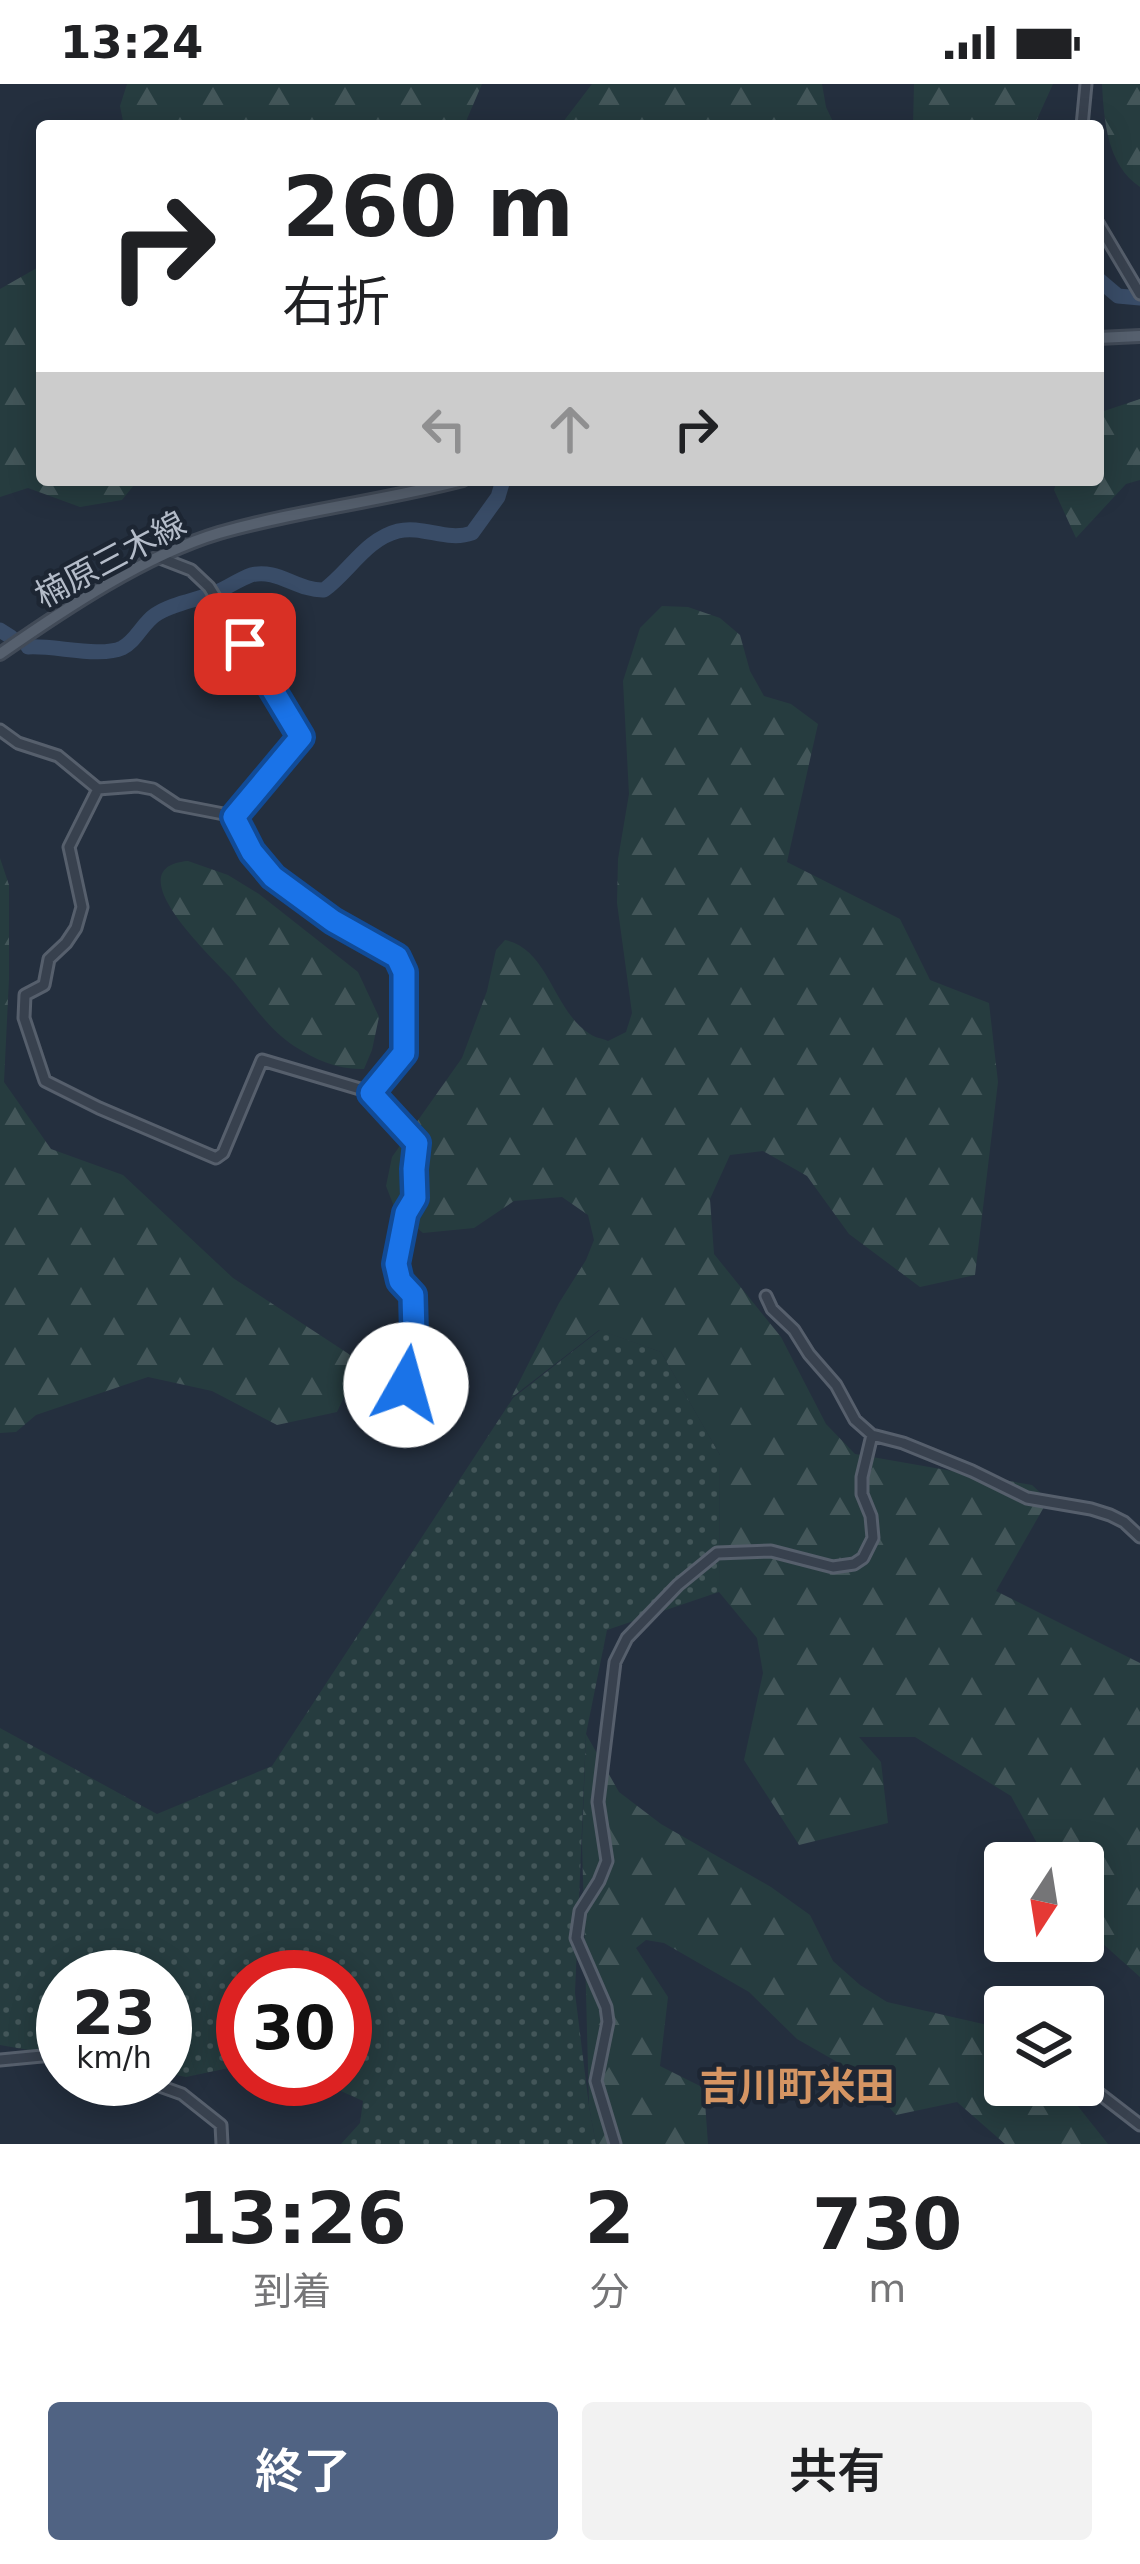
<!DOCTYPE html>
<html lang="ja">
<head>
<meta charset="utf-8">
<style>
  body { margin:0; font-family:"DejaVu Sans","Noto Sans JP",sans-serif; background:#f2f2f2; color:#202124; height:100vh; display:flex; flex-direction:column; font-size:45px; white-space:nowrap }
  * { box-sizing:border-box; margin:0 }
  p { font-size:39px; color:#757577 }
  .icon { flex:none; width:66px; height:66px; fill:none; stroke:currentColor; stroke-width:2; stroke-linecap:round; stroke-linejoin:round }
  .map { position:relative; height:2060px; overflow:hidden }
  .side { display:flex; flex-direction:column; background:#fff; flex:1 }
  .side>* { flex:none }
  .hud { position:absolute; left:36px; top:36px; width:1068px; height:366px; border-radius:12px; box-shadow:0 6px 30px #0003; background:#fff; color:#202124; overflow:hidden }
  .needle { width:78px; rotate:192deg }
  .fabs { position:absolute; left:984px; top:1758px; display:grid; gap:24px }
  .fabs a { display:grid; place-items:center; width:120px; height:120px; border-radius:12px; background:#fff; box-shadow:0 6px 30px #0003; font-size:60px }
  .speed { position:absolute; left:36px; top:1866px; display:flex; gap:24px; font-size:60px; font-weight:700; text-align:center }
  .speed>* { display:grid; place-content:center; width:156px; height:156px; border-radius:50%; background:#fff; box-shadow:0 6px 30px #0003; line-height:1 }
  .speed small { font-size:30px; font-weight:400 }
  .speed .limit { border:18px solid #d22; background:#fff; color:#111 }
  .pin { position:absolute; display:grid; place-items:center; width:102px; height:102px; color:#fff; margin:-51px; border-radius:24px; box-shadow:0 6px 18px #0006 }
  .me { position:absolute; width:132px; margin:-66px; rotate:7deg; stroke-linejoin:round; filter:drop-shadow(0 0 9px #0008) }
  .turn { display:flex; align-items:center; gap:42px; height:252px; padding:0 48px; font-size:54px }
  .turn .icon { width:156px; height:156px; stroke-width:2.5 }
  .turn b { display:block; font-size:84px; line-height:102px }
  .lanes { display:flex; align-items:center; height:114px; padding:0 48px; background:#0003; justify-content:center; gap:60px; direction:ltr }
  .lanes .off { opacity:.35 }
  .eta { display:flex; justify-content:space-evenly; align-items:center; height:204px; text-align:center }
  .eta b { font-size:72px; font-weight:600; line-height:84px }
  .primary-button { display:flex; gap:24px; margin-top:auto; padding:24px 48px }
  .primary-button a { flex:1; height:138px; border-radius:12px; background:#506383; color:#fff; font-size:48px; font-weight:600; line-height:138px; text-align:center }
  .primary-button a+a { background:#f2f2f2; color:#202124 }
  .status { display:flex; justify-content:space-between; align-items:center; height:84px; padding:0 60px; background:#fff; direction:ltr }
  .status svg { height:33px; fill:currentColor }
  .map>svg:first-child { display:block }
  .grass { fill:url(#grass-dots) }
  .forest { fill:url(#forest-firs) }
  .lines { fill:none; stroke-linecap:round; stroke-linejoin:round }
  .river { stroke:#394c67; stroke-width:15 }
  .minor-casing { stroke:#565f6c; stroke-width:15 }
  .major-casing { stroke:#414a57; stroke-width:16 }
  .minor { stroke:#38414e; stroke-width:9 }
  .major { stroke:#56606e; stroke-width:10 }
  .route-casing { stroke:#114b97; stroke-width:30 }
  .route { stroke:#1a73e8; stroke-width:21 }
  .labels { text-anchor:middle; stroke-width:9; stroke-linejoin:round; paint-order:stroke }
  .street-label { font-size:33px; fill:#b4bcc9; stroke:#1d2633 }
  .quarter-label { font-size:39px; font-weight:bold; fill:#d59563; stroke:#1d2633 }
</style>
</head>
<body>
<div class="status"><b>13:24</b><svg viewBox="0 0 49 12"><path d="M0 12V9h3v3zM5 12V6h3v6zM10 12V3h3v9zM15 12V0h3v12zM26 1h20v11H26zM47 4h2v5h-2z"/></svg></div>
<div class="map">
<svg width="1140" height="2060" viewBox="0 0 1140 2060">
  <defs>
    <pattern id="grass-dots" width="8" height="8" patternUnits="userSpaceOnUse" patternTransform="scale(3)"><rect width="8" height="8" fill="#263c3f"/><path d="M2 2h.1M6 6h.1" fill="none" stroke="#435659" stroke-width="1.8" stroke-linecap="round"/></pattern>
    <pattern id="forest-firs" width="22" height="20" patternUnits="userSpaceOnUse" patternTransform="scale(3)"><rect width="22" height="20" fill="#263c3f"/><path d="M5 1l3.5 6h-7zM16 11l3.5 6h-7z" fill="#435659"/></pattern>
  </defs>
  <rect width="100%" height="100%" fill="#242f3e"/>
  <path class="grass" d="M600,1246L661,1268L720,1371L719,1508L607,1546L586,1650L575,1909L589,2022L596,2060H341L360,2039L363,2017L314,1995H345V1893H243V1981L186,1993L165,1989V1893H63V1972L0,1961V1644L157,1730L272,1682L513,1314Z"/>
  <path class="forest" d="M127,0H482L464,42H124L120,22Z
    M592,0H822L826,23L835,42H560Z
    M914,0H1053L1034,42H913Z
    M1102,0H1140V103C1107,81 1104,37 1102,0Z
    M42,181V396H138L122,416L80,423L28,404L0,413V205Z
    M1140,315V396L1126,400L1076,454L1054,406L1057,396H1098V329Z
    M662,522L688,523L720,534L740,551L750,587L764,612L791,620L818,640L787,778L900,835L930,896L989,919L998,998L975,1191L920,1203L849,1150L807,1092L763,1067L730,1071L710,1115L714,1170L781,1253L826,1340L855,1370L1032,1401L1048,1416L996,1507L1140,1579V1893L1083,1842V1779H1048L1011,1712L915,1653H859L881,1678L888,1739L799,1761L744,1676L763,1589L757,1554L719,1508L720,1371L661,1268L599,1246L511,1314L559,1219L586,1176L594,1156L588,1131L562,1113L514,1117L474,1144L423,1149L395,1125L386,1102L392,1073L462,974L487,907L496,866L505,856C549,865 553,927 590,950C595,954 602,954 608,957L626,948L632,929L617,819L618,775L629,710L623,597L640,544Z
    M0,774L9,801V895L4,998L51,1065L123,1091L233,1194L361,1278L337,1328L277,1341L212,1307L148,1293L36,1331L16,1348L0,1349Z
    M188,777L228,791L259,810L358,888L379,933L372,966L364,985C338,986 316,976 294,962C267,944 251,917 230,893C212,873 114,783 188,777Z
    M586,1650L619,1708L661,1740L771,1803L810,1831L833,1877L860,1901L887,1918L1005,1945V2001H1061L1108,2060H1005L957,2018L896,2031L860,1991L797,1955L749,1908L664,1859L646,1856L636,1864L668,1913L660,1982L704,2004L708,2060H596L589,2022L582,1758Z"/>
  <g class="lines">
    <path class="river" d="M1098,195L1118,212L1140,214
      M0,546L11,553
      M28,563C54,561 100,574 122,564C136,557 142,540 155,531C172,519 198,516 217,508C228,503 240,495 251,491C277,484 298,507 324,506C349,488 366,455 398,447C423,441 447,458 472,449L498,413L503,396"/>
    <g class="minor-casing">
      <path id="minor" d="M1082,42L1086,0
        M1098,139L1140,210
        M160,474L191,486L209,503L301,653L234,732
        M0,646L18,659L58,672L98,705L137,702L153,705L177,721L234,732
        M98,705L69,763L82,823L76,844L66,859L49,875L44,901L25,911L24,934L45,997L99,1024L216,1074L223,1069L262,976L370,1008L417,1059L414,1085L415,1114L407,1129L396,1180L400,1197L413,1211L414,1251L406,1301
        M234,732L252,768L273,793L333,837L396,873L404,888V969L371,1009
        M766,1212L772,1225L794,1246L809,1270L836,1301L855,1336L872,1351L903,1359L972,1387L1027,1414L1091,1425L1110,1431L1124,1438L1140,1453
        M998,1932L1005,1938
        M0,1976L63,1970
        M140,1995L182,2010L221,2041L222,2060
        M1083,1997L1140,2041
        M615,2060L596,1997L608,1938L606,1923L576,1854L580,1827L599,1797L607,1777L598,1718L615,1578L627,1554L678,1501L717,1469L771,1467L833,1483L854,1480L863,1474L873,1454L871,1432L862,1410V1393L872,1351"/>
    </g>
    <g class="major-casing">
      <path id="major" d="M1098,254L1140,252
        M0,570C63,526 145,471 219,449C299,426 383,417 463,396"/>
    </g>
    <use href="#minor" class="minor"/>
    <use href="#major" class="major"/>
  </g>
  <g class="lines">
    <g class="route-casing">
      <path id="route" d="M245,560L301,653L234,733L252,768L273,793L333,837L397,873L404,888V969L371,1009L417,1059L414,1085L415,1114L406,1129L396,1180L400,1197L413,1211L414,1251L406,1301"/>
    </g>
    <use href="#route" class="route"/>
  </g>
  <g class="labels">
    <g class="street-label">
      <text transform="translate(110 475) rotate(-28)" y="12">楠原三木線</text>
    </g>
    <g class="quarter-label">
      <text x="797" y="2016">吉川町米田</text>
    </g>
  </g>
</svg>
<div class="fabs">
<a><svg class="needle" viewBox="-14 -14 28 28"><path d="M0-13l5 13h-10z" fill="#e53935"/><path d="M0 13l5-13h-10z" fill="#757577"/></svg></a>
<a><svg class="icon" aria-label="layers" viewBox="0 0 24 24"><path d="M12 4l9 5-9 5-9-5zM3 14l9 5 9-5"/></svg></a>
</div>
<div class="speed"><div>23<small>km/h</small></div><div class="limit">30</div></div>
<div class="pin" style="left:245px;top:560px;background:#d93025"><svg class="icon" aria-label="arrive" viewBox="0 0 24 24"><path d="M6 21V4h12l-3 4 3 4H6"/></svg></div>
<svg class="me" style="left:406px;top:1301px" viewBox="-20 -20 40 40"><circle r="19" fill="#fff"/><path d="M0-13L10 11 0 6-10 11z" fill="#1a73e8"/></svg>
<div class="hud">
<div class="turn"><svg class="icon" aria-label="right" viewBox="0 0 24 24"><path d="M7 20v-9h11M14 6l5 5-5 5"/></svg><div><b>260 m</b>右折</div></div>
<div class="lanes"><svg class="icon off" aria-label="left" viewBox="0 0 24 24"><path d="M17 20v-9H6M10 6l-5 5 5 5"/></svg><svg class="icon off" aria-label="ahead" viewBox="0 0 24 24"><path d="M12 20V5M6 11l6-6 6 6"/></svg><svg class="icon" aria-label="right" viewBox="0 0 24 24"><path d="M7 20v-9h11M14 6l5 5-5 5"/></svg></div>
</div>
</div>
<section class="side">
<div class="eta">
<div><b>13:26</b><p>到着</p></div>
<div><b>2</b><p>分</p></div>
<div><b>730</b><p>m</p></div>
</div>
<div class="primary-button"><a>終了</a><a>共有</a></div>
</section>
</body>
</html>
